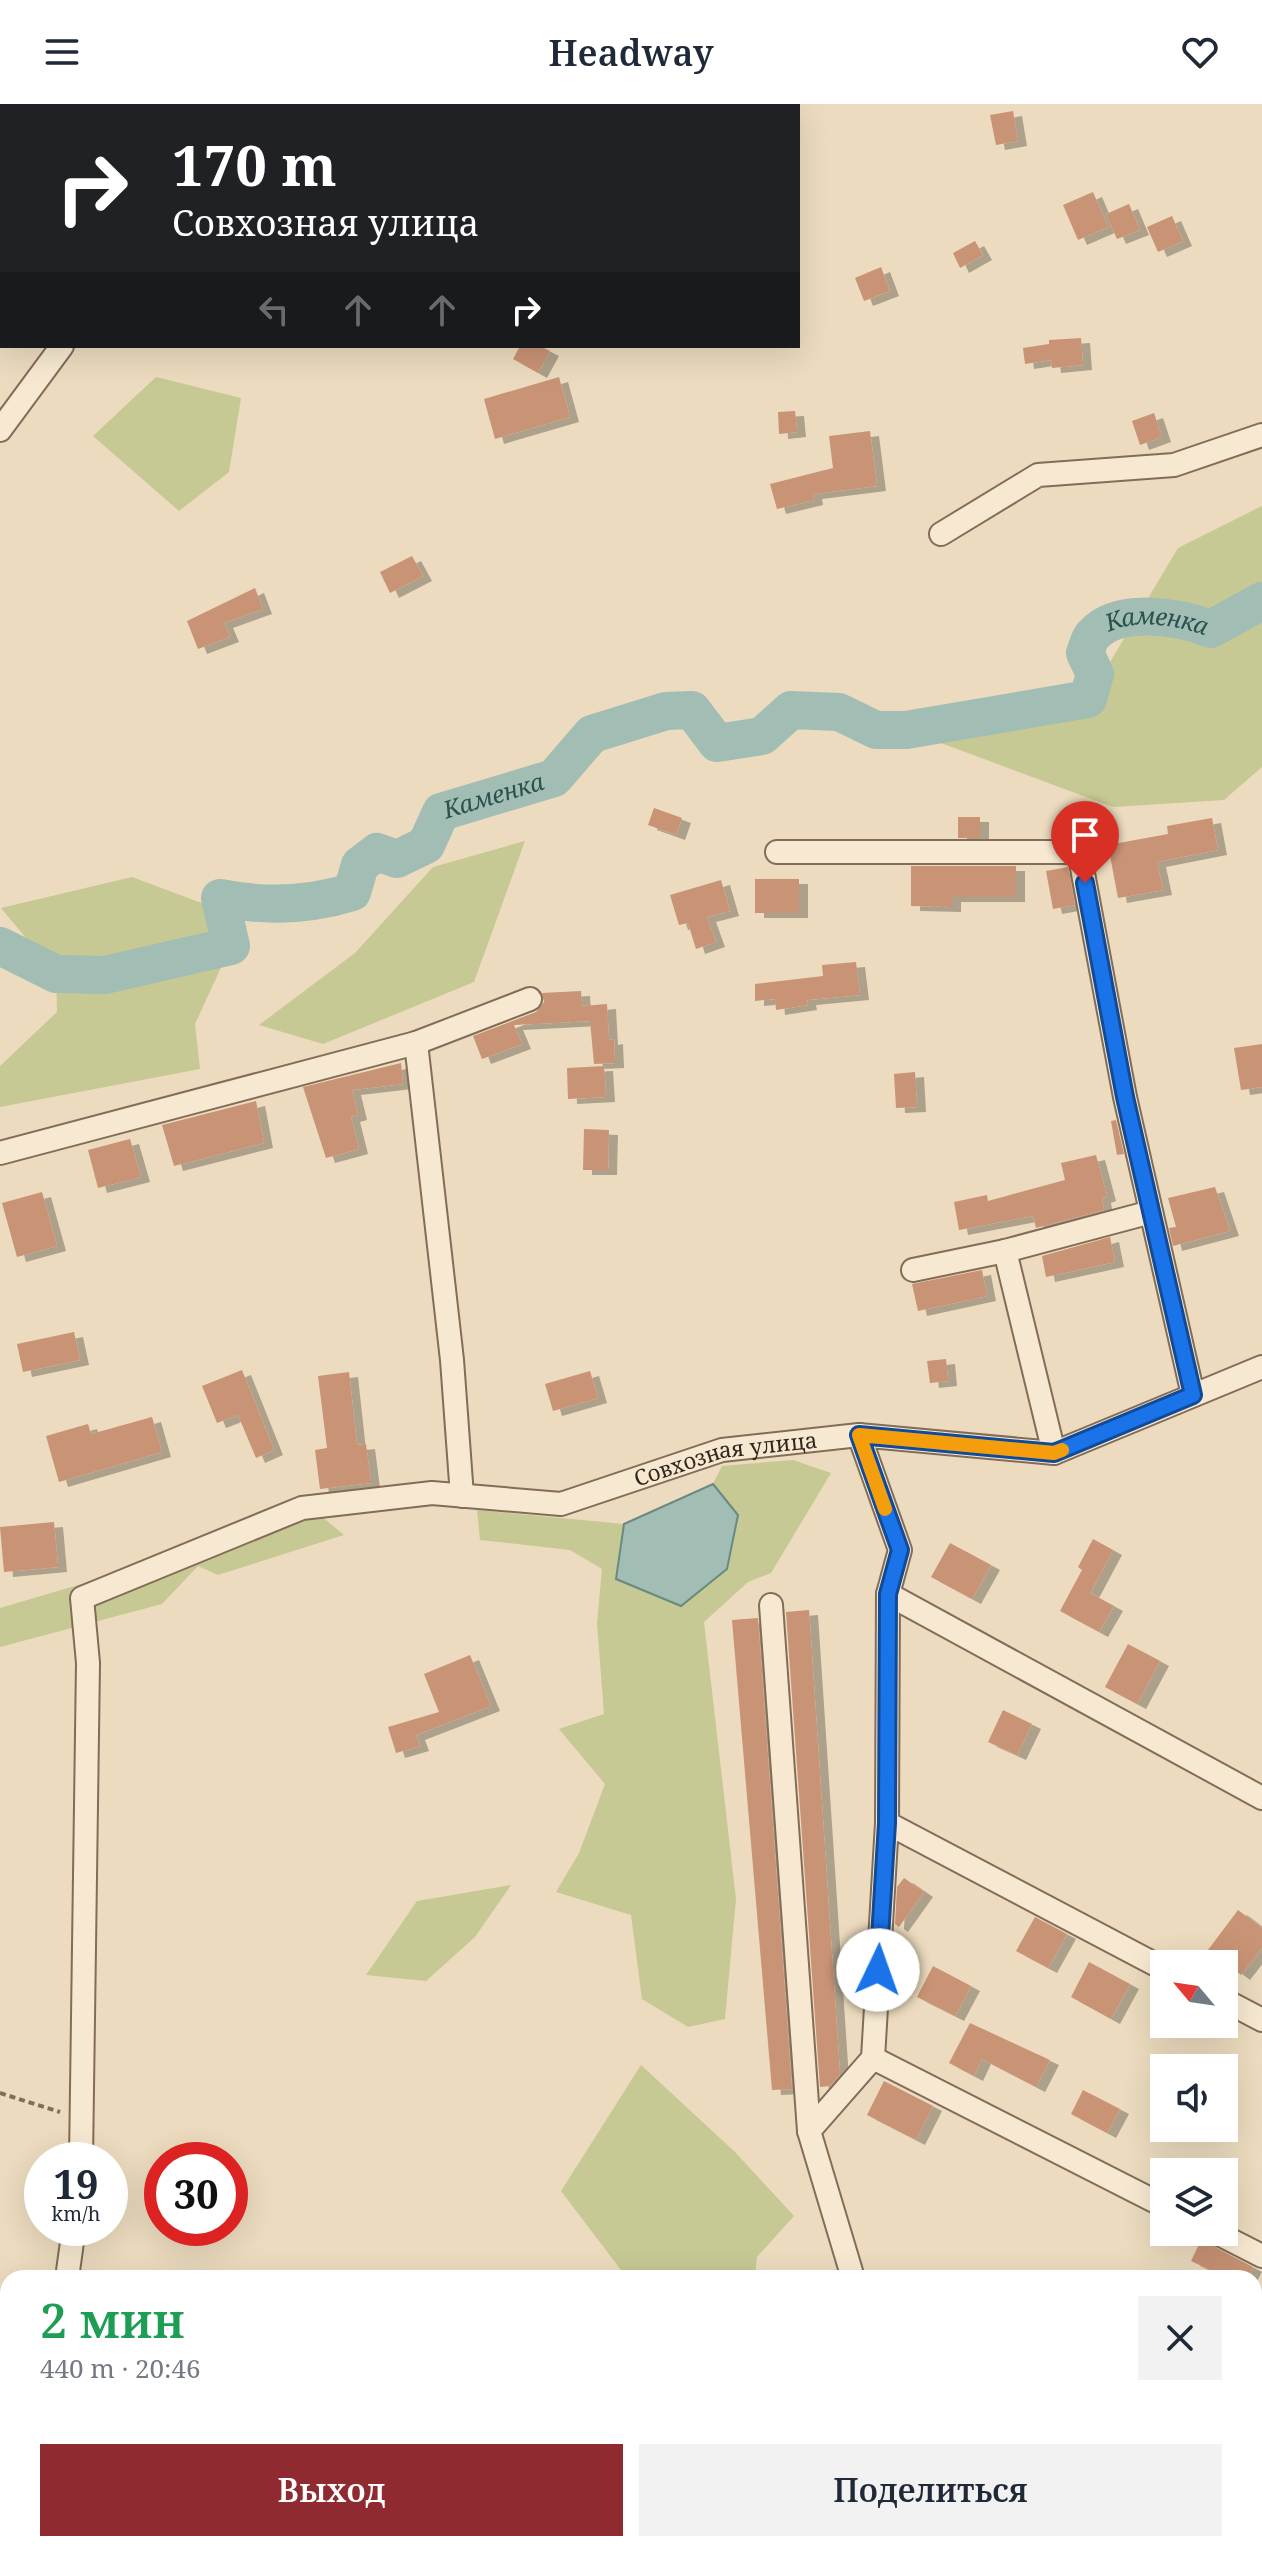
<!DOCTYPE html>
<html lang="ru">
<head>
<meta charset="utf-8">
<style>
  body { margin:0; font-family:"Noto Serif",serif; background:#f2f2f3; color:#1f2937; height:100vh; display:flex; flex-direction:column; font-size:30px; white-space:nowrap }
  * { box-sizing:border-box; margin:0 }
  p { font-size:26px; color:#747a83 }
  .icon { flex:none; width:44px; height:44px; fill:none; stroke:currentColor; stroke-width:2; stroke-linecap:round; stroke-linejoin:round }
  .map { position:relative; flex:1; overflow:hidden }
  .details { position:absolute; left:0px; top:2166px; width:1262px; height:282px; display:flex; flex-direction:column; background:#fff; border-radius:24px 24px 0 0; box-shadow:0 8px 32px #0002 }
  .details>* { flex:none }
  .top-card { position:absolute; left:0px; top:0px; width:800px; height:244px; box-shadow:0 8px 32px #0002; background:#202124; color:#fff; overflow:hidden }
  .needle { width:52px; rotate:299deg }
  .fabs { position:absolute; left:1150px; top:1846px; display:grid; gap:16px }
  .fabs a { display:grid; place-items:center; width:88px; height:88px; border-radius:0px; background:#fff; box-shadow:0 8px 32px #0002; font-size:40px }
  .speed { position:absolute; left:24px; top:2038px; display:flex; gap:16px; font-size:40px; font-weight:700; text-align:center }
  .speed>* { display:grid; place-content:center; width:104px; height:104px; border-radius:50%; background:#fff; box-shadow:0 8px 32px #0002; line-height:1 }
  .speed small { font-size:20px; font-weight:400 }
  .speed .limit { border:12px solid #d22; background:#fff; color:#111 }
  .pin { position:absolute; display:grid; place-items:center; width:68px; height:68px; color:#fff; margin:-82px -34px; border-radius:50% 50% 50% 0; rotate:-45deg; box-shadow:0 0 8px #0007 }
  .pin .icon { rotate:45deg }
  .me { position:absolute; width:88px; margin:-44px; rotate:3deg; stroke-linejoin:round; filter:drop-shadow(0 0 6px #0008) }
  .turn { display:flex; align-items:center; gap:28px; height:168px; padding:0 40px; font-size:36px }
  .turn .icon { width:104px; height:104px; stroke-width:2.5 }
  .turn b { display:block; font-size:56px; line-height:68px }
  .lanes { display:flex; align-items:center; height:76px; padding:0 40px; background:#0003; justify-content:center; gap:40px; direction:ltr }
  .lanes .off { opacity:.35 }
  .round { display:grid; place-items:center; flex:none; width:84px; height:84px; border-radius:0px; background:#f2f2f3 }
  .head { display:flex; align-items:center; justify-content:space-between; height:136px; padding:0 40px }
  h1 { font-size:48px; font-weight:600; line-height:60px; color:#1e9e55 }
  .action { display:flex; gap:16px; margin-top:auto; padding:16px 40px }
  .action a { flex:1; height:92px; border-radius:0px; background:#902a31; color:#fff; font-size:32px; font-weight:600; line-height:92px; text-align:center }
  .action a+a { background:#f2f2f3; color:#1f2937 }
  header { display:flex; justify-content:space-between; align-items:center; height:104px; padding:0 40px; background:#fff; font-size:36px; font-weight:600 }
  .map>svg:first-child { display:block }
  .green { fill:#c6c993 }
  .water { fill:#a1bdb4; stroke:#698a80; stroke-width:2 }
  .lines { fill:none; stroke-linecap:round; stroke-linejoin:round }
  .river { stroke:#a1bdb4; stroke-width:38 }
  .building { fill:#c99375; filter:url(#shadow) }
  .minor-casing { stroke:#836c58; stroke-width:26 }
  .major-casing { stroke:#513b2c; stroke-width:32 }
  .path { stroke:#836c58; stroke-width:4; stroke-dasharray:6 4; stroke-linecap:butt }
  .minor { stroke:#f7e9d1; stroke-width:22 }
  .major { stroke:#efce96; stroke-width:28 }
  .route-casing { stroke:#114b97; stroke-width:20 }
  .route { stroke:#1a73e8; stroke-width:14 }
  .slow { stroke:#f59e0b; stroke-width:14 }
  .labels { text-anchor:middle; stroke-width:6; stroke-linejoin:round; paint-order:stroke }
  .street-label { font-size:22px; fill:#33261c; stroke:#f3e6cd }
  .water-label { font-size:24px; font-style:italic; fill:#2b524e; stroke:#f3e6cd }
</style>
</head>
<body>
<header><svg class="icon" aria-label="menu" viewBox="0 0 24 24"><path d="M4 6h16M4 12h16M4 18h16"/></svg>Headway<svg class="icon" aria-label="heart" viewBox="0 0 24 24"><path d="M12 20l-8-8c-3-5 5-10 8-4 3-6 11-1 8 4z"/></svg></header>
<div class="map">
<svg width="1262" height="2447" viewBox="0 0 1262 2447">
  <defs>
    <filter id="shadow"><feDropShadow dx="9" dy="5" stdDeviation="0" flood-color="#0004"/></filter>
  </defs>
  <rect width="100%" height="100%" fill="#ecdbbe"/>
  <path class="green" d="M156,273L241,294L229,368L179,407L93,332Z
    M1262,402V663L1224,696L1113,703L906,626L1088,595L1178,444Z
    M525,737L474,878L323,940L259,921L355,849L433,763Z
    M132,773L215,804L231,842L195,920L200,965L0,1003V962L57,908L56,870L1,804Z
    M793,1356L831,1369L771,1469L748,1478L704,1518L736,1795L725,1915L688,1923L642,1895L631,1811L556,1788L579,1749L605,1680L559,1625L604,1610L597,1519L602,1465L570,1446L480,1436L477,1406L624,1420L616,1475L738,1411L713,1380L722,1362Z
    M319,1410L344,1431L218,1471L198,1462L162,1500L0,1543V1504Z
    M511,1781L475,1833L426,1877L366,1871L417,1797Z
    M641,1961L735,2048L794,2112L757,2153L755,2174H627L561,2087Z
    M0,2406L8,2407V2440H19V2447H0Z
    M569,2440H842L853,2447H567Z"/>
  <path class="water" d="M713,1380L738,1411L727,1465L681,1502L616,1475L624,1420Z"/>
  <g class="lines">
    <path class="river" id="s1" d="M0,842L56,870L105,871L231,842L220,794C265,803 307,802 352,788L360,761L377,748L397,755L426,741L441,708L554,674L592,630L666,607L692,606L717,639L762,632L791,606L839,608L876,626H906L1088,595L1095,570L1085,549C1087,544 1089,535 1093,531C1119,502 1180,513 1211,525L1262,497"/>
  </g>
  <path class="building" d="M1013,7L1018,37L996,41L990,11Z
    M1093,88L1108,123L1078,136L1063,101Z
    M1129,100L1140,126L1117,135L1106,110Z
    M1172,112L1183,137L1158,148L1147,123Z
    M975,137L983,151L960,164L953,149Z
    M881,163L890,187L864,197L855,174Z
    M1081,234L1083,261L1052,264L1051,256L1025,260L1023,244L1049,240V236Z
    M520,242H540L550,247L538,269L513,255Z
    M559,273L570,313L495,335L484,295Z
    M795,307L797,328L779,330L778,308Z
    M1154,309L1162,333L1140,341L1132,317Z
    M870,327L877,382L813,390L814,396L777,405L770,380L833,364L829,332Z
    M412,452L423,472L390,489L380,468Z
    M255,484L263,505L224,519L230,533L198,545L187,517Z
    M654,704L682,714L676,731L648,721Z
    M958,713H980V734H958Z
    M1212,714L1218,746L1157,758L1163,786L1118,794L1108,741L1168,730L1167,722Z
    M911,762H1016V793H952V803L911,802Z
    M1068,763L1075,801L1053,805L1046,767Z
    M755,775H799V809H755Z
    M721,776L730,807L707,813L716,838L696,845L688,819L679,821L670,791Z
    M856,858L860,891L807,896L808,901L776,906L775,895L755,897V880L823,872L822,861Z
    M581,887L582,902L607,900L609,936L614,935L615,959L594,960L590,917L514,921L522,940L482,955L473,932L536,908L544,898L542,889Z
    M1262,940V983L1241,986L1234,944Z
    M401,959L403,980L352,986L358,1011L351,1013L359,1045L326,1054L303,983Z
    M604,962L606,993L568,995L567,964Z
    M915,968L917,1003L896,1004L894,970Z
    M256,997L264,1039L174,1062L162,1021Z
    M1116,1016L1124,1050L1117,1051L1111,1017Z
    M584,1025L609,1026L608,1066H583Z
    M130,1035L141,1073L98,1084L88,1046Z
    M1096,1051L1107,1092L1102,1094L1104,1106L1036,1124L1033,1112L959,1126L954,1098L987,1091L988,1097L1065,1076L1061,1059Z
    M1215,1083L1230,1127L1173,1142L1169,1124L1176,1123L1168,1094Z
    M42,1088L57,1142L17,1153L2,1099Z
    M1110,1133L1115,1158L1046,1173L1042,1152Z
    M982,1166L987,1192L918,1207L912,1180Z
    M74,1228L80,1256L23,1268L17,1240Z
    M946,1255L948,1277L930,1279L927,1257Z
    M242,1266L274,1346L256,1354L238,1311L217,1319L202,1282Z
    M590,1267L598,1294L553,1307L545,1280Z
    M349,1268L357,1341L366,1340L371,1379L320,1385L315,1346L327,1344L318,1272Z
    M152,1313L162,1348L59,1378L46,1332L88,1320L91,1330Z
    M54,1418L58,1463L4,1468L0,1423Z
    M1093,1435L1113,1446L1090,1489L1114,1502L1099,1528L1060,1507L1082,1466L1078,1463Z
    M950,1439L991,1461L972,1495L931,1473Z
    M809,1506L840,1970L830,1982L820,1983L786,1508Z
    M758,1514L792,1985L772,1986L732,1516Z
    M1128,1540L1160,1557L1137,1600L1105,1583Z
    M470,1551L491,1602L416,1631L420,1642L396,1649L388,1623L439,1608L424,1570Z
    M1003,1606L1032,1620L1017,1651L988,1638Z
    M904,1774L924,1788L899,1823L895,1820L897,1783Z
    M1238,1806L1262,1824V1844L1241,1871L1208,1846Z
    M1035,1813L1067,1830L1048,1864L1016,1847Z
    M1089,1858L1130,1880L1111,1915L1071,1893Z
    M933,1862L971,1882L955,1912L917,1893Z
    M970,1919L1050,1956L1036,1983L982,1955L974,1972L949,1959Z
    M884,1977L933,2002L916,2036L867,2011Z
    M1083,1986L1120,2005L1107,2029L1071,2010Z
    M1202,2134L1209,2140L1253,2163L1247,2174H1227L1191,2157Z"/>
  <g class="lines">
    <g class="minor-casing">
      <g id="minor">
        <path d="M582,2L583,0"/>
        <path d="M0,326L62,242"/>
        <path d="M941,430L1038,371L1174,361L1262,331"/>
        <path d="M777,748H1079L1125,993L1193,1291"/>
        <path d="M416,939L530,895"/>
        <path d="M0,1049L416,939L452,1256L462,1392"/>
        <path d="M1005,1147L1054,1349"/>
        <path d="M913,1166L1005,1147L1151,1108"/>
        <path d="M888,1490L1262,1694"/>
        <path d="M771,1501L809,2027"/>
        <path d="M887,1719L1164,1865"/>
        <path d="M1224,1896L1262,1916"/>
        <path d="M873,1954L1164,2102"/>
        <path id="s2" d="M81,2056L88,1559L82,1494L302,1404L432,1389L561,1400L722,1346L859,1331L1054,1349L1262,1263"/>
        <path d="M1215,2128L1262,2152"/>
        <path d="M67,2174L74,2124"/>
        <path d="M853,2174L809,2027L873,1954L887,1719L888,1490L900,1446L859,1331"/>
        <path d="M960,2440L967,2447"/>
        <path d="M30,2447L31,2440"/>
      </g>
    </g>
    <g class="major-casing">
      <path id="major" d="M1254,2372L1262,2362
        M1196,2447L1201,2440"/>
    </g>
    <path class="path" d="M0,1989L60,2008"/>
    <use href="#minor" class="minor"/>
    <use href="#major" class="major"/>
  </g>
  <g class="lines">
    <g class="route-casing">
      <path id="route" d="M878,1866L887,1719L888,1490L900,1446L859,1331L1054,1349L1193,1291L1125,993L1085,779"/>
    </g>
    <use href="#route" class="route"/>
    <path class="slow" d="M885,1405L859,1331L1054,1349L1062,1346"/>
  </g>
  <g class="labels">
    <g class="street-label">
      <text dy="8" stroke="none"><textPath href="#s2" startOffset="1232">Совхозная улица</textPath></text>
    </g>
    <g class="water-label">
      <text dy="8" stroke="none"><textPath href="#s1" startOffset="1410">Каменка</textPath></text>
      <text dy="8" stroke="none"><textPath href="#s1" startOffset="618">Каменка</textPath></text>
    </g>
  </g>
</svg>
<div class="fabs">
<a><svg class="needle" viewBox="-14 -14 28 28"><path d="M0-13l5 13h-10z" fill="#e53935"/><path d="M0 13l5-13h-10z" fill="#747a83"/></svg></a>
<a><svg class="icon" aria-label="sound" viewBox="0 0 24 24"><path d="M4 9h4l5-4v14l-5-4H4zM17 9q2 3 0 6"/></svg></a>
<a><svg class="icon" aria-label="layers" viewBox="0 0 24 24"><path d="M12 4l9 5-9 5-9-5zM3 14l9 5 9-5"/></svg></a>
</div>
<div class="speed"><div>19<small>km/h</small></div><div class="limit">30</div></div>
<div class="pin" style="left:1085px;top:779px;background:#d93025"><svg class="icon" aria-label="arrive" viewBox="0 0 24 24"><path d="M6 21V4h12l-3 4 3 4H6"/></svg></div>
<svg class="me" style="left:878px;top:1866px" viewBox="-20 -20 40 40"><circle r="19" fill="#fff"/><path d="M0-13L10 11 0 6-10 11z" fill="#1a73e8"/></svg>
<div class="top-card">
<div class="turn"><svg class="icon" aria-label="right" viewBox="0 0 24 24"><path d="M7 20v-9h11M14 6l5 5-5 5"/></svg><div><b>170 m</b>Совхозная улица</div></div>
<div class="lanes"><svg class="icon off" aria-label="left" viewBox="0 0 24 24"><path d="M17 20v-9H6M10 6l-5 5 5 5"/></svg><svg class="icon off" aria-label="ahead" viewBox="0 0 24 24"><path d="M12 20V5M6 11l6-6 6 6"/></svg><svg class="icon off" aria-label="ahead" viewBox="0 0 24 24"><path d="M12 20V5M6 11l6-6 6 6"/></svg><svg class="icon" aria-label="right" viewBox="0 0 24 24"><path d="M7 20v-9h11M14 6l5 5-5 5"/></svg></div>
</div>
<section class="details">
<div class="head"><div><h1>2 мин</h1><p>440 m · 20:46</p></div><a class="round"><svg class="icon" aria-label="close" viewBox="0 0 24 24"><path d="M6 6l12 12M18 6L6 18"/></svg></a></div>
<div class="action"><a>Выход</a><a>Поделиться</a></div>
</section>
</div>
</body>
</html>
